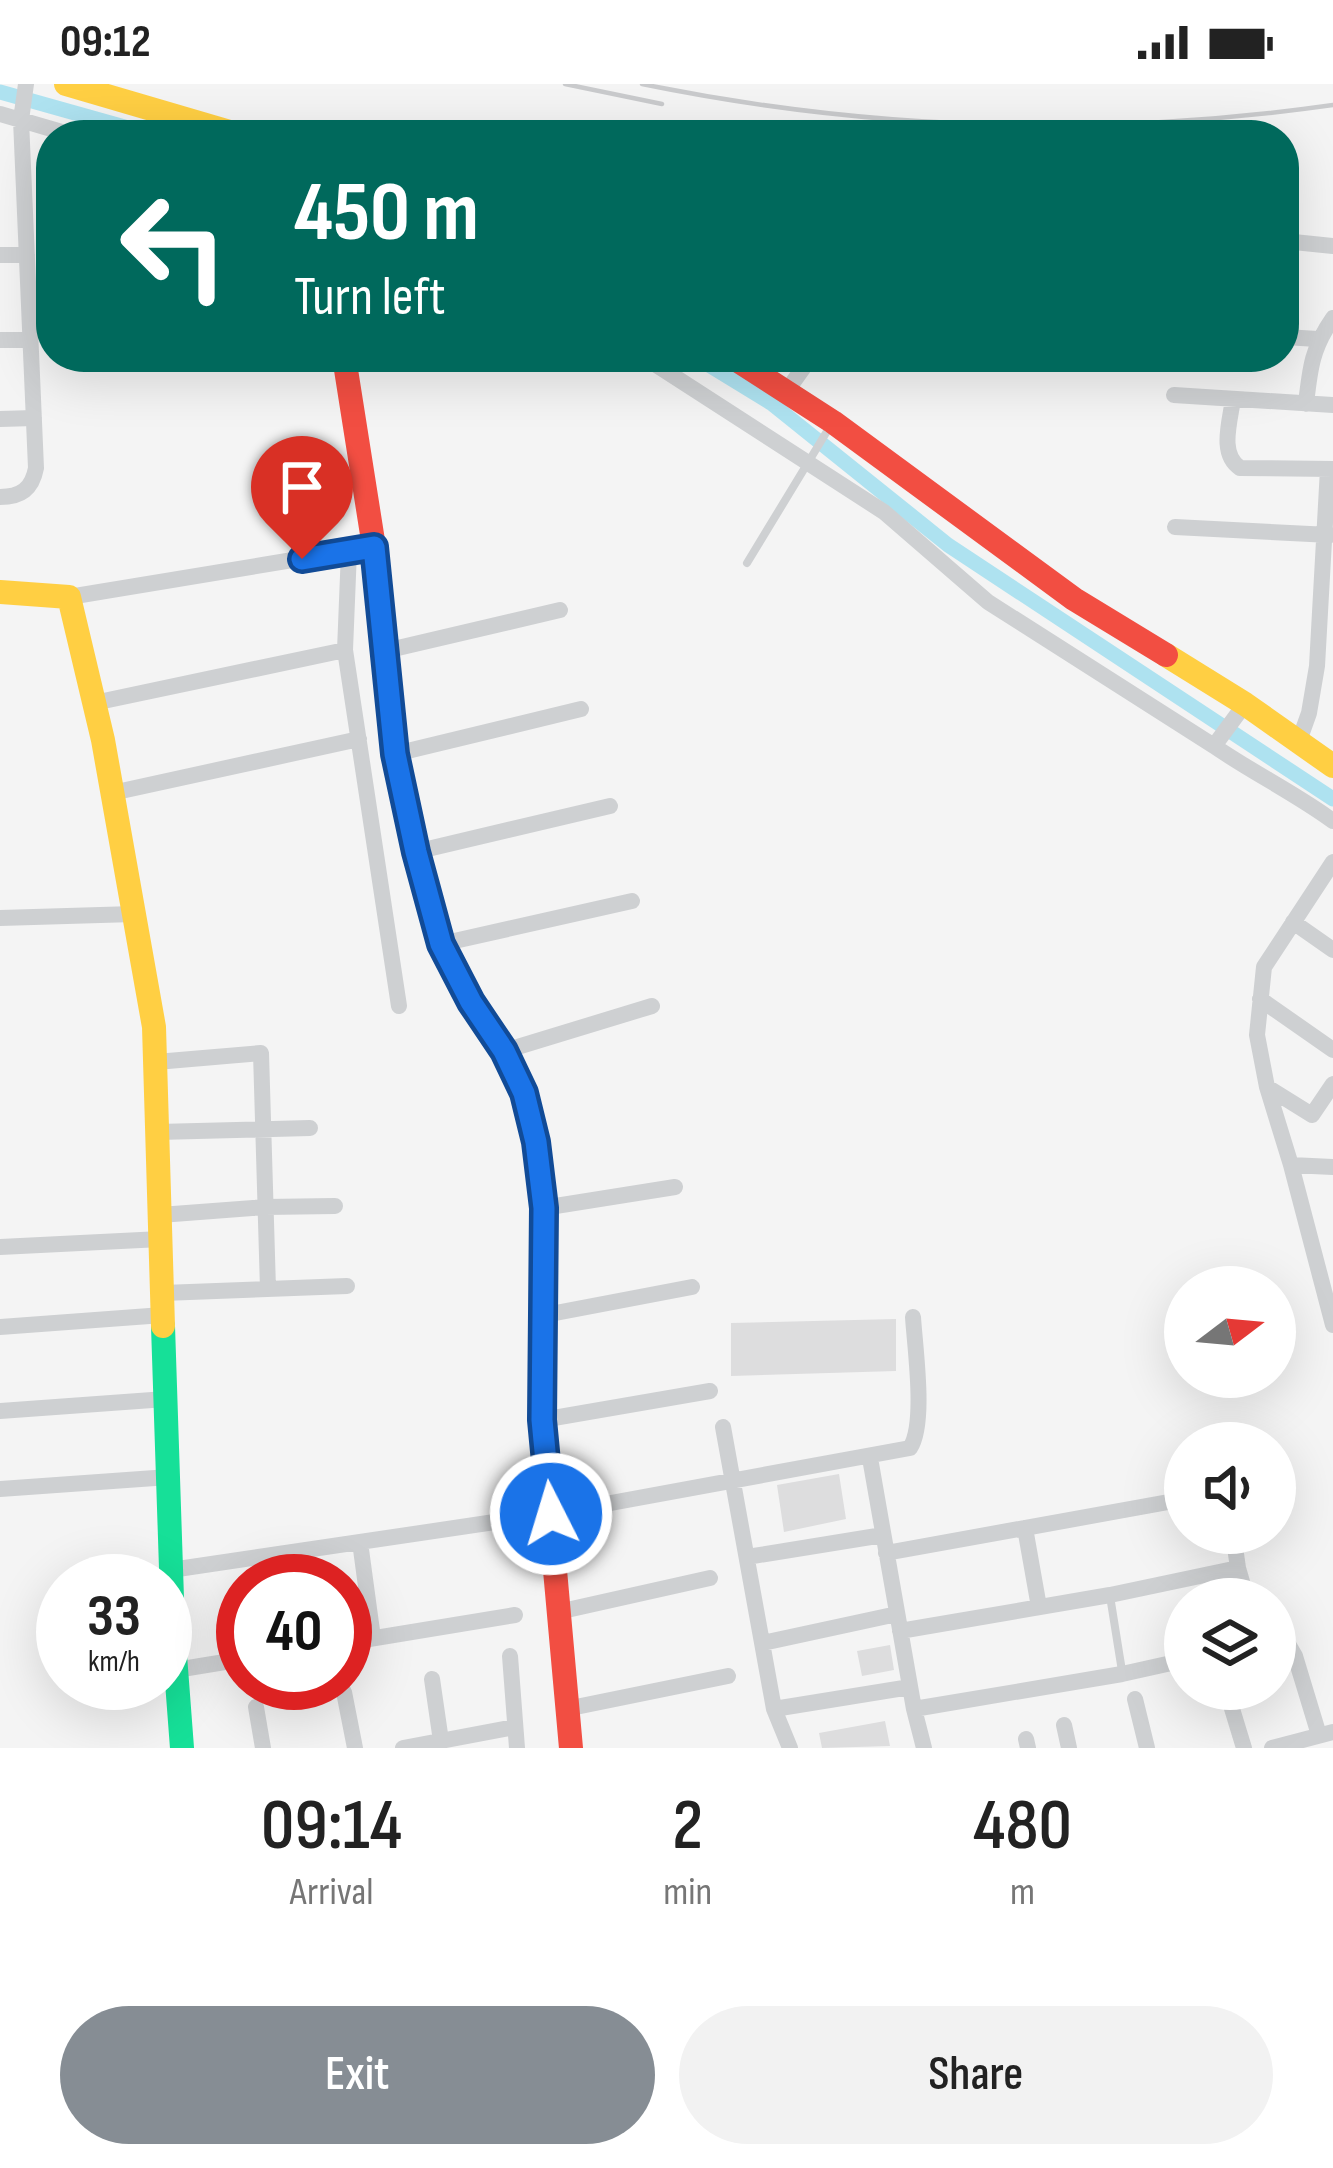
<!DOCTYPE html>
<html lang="en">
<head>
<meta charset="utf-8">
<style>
  body { margin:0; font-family:"Sofia Sans Condensed",sans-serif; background:#f2f2f2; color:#222; height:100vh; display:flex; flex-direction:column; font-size:45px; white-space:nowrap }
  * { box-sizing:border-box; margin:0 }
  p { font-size:39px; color:#767676 }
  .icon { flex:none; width:66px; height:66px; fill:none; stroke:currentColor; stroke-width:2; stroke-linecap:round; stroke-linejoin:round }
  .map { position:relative; height:1664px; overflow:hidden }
  .drawer { display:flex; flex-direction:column; background:#fff; flex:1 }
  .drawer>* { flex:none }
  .banner { position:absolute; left:36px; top:36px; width:1263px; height:252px; border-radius:48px; box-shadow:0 12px 48px #0002; background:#00695c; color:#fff; overflow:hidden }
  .needle { width:78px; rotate:74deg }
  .controls { position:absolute; left:1164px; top:1182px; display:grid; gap:24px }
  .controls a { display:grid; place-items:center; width:132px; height:132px; border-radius:50%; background:#fff; box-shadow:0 12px 48px #0002; font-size:60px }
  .speed { position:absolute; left:36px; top:1470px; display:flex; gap:24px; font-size:60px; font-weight:700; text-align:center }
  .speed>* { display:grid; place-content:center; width:156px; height:156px; border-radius:50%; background:#fff; box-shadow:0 12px 48px #0002; line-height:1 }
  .speed small { font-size:30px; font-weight:400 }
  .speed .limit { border:18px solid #d22; background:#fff; color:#111 }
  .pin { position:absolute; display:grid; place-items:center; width:102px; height:102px; color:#fff; margin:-123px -51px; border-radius:50% 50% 50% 0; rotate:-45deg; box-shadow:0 0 12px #0007 }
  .pin .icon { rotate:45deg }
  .me { position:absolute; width:132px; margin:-66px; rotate:355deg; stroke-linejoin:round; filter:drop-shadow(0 0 9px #0008) }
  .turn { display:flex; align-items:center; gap:42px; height:252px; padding:0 60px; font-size:54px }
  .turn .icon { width:156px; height:156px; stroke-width:2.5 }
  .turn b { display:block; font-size:84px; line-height:102px }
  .eta { display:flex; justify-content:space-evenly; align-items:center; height:204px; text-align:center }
  .eta b { font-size:72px; font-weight:600; line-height:84px }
  .button { display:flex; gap:24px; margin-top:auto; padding:24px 60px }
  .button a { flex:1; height:138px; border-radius:72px; background:#868d94; color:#fff; font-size:48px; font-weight:600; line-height:138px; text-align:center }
  .button a+a { background:#f2f2f2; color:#222 }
  .status { display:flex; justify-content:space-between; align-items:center; height:84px; padding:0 60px; background:#fff; direction:ltr }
  .status svg { height:33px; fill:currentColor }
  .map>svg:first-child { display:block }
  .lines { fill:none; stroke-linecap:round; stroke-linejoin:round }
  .canal { stroke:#aee2f0; stroke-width:15 }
  .building { fill:#ddddde }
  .lane { stroke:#ced0d2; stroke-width:8 }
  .street { stroke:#ced0d2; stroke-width:16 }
  .fast { stroke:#16e098; stroke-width:24 }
  .slow { stroke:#ffcf43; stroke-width:24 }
  .jam { stroke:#f24e42; stroke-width:24 }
  .rail { stroke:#c9cacc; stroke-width:4.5 }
  .route-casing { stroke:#114b97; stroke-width:30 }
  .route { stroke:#1a73e8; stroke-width:21 }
</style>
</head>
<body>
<div class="status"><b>09:12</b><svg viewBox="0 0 49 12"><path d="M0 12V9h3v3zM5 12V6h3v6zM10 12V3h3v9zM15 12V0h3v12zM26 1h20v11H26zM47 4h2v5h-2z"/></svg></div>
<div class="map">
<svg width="1333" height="1664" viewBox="0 0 1333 1664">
  <rect width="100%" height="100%" fill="#f4f4f4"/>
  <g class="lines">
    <path class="canal" d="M0,8L153,51
      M696,273L771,319L948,461L1333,715"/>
  </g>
  <path class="building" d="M896,1235V1287L731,1292V1239Z
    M839,1390L846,1435L784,1448L777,1401Z
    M890,1561L894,1586L862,1592L857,1567Z
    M885,1637L890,1662L822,1664L819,1649Z"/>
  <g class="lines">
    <path class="lane" d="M747,479L829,344
      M1110,1512L1122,1587"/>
    <path class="street" d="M0,30L72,51
      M1284,157L1333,162
      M0,171H27
      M1284,253L1318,255
      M0,256H30
      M644,273L884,428L988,518L1214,662
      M786,308L811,273
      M1174,311L1333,321
      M1233,315C1230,338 1219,370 1240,384L1333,385
      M1306,320C1310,284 1312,264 1333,234
      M0,335L34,334
      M0,413C21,413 32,405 36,384L21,36L26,0
      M1175,443L1330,451
      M349,467L345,566L399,922
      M69,513L359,465
      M385,567L560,526
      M94,619L345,566
      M1245,620L1214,662C1253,689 1295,709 1333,737
      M1299,657L1309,629L1317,582L1328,385
      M395,670L581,625
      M112,709L359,655
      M415,768L610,722
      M1333,778L1264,883L1257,951L1267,1003L1291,1081L1333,1241
      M0,834L134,830
      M1293,838L1333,866
      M441,860L632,817
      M1260,915L1333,966
      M504,967L652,922
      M156,978L261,969L268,1205
      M1267,1003L1312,1031L1333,1000
      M158,1048L310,1044
      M1291,1081L1333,1083
      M543,1124L675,1103
      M160,1131L265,1123L335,1122
      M0,1163L161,1155
      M163,1209L347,1202
      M545,1231L692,1203
      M0,1243L163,1231
      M0,1327L166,1315
      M542,1336L710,1307
      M723,1343L774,1625L790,1664
      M870,1374L914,1625L924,1664
      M0,1405L169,1393
      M551,1430L910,1364C926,1340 915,1265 913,1233
      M1025,1444L1039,1523
      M1233,1449L1238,1484L1247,1515
      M360,1458L373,1554
      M886,1469L1185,1415
      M747,1473L883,1451
      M171,1486L508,1436
      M558,1528L710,1494
      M900,1547L1110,1511L1238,1484
      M1275,1558L1288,1560L1295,1572L1319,1651
      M345,1559L515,1531
      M763,1559L897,1530
      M510,1572L517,1664
      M176,1586L243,1575
      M432,1595L441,1657
      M1226,1605L1244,1664
      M344,1608L355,1664
      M1135,1615L1147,1664
      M256,1623L263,1664
      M566,1625L728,1592
      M774,1625L910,1603
      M914,1625L1122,1590L1185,1576
      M1064,1641L1069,1664
      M1026,1655L1028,1664
      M403,1664L515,1643
      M1272,1664L1333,1648"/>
    <path class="fast" d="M413,759C424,813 442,865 469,914C486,946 512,973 524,1009C543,1063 543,1125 543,1182C542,1246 540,1310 545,1375
      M163,1242L173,1545L182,1664"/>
    <path class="slow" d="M66,0L240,51
      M0,508L69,513L103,656L154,943L163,1242
      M1166,571L1245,620L1333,682"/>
    <path class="jam" d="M344,273L374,463L395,670L413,759
      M732,273L833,338L1074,515L1166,571
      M545,1375L571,1664"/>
    <path class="rail" d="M565,0L662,20
      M642,0C872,47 1101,54 1333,21"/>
  </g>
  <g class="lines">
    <g class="route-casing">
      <path id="route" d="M302,475L374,463L395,670L416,768L441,860L471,918L504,967L524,1009L536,1058L544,1124L542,1336L551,1430"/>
    </g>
    <use href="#route" class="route"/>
  </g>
</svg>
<div class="controls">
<a><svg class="needle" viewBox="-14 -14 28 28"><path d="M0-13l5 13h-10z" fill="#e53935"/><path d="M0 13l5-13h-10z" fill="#767676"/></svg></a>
<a><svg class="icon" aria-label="sound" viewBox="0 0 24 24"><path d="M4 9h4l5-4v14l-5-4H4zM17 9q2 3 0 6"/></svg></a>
<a><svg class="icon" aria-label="layers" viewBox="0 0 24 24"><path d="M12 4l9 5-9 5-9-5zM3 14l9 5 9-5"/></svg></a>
</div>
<div class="speed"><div>33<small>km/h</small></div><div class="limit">40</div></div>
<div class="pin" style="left:302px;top:475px;background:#d93025"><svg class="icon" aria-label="arrive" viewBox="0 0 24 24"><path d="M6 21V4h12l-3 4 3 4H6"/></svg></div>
<svg class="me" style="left:551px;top:1430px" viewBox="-20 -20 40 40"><circle r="17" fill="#1a73e8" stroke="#fff" stroke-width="3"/><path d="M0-11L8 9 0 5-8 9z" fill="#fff"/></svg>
<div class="banner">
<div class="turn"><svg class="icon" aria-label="left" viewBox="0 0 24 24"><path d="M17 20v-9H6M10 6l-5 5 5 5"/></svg><div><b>450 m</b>Turn left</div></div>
</div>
</div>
<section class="drawer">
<div class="eta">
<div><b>09:14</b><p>Arrival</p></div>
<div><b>2</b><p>min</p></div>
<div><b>480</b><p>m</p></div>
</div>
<div class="button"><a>Exit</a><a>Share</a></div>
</section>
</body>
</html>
